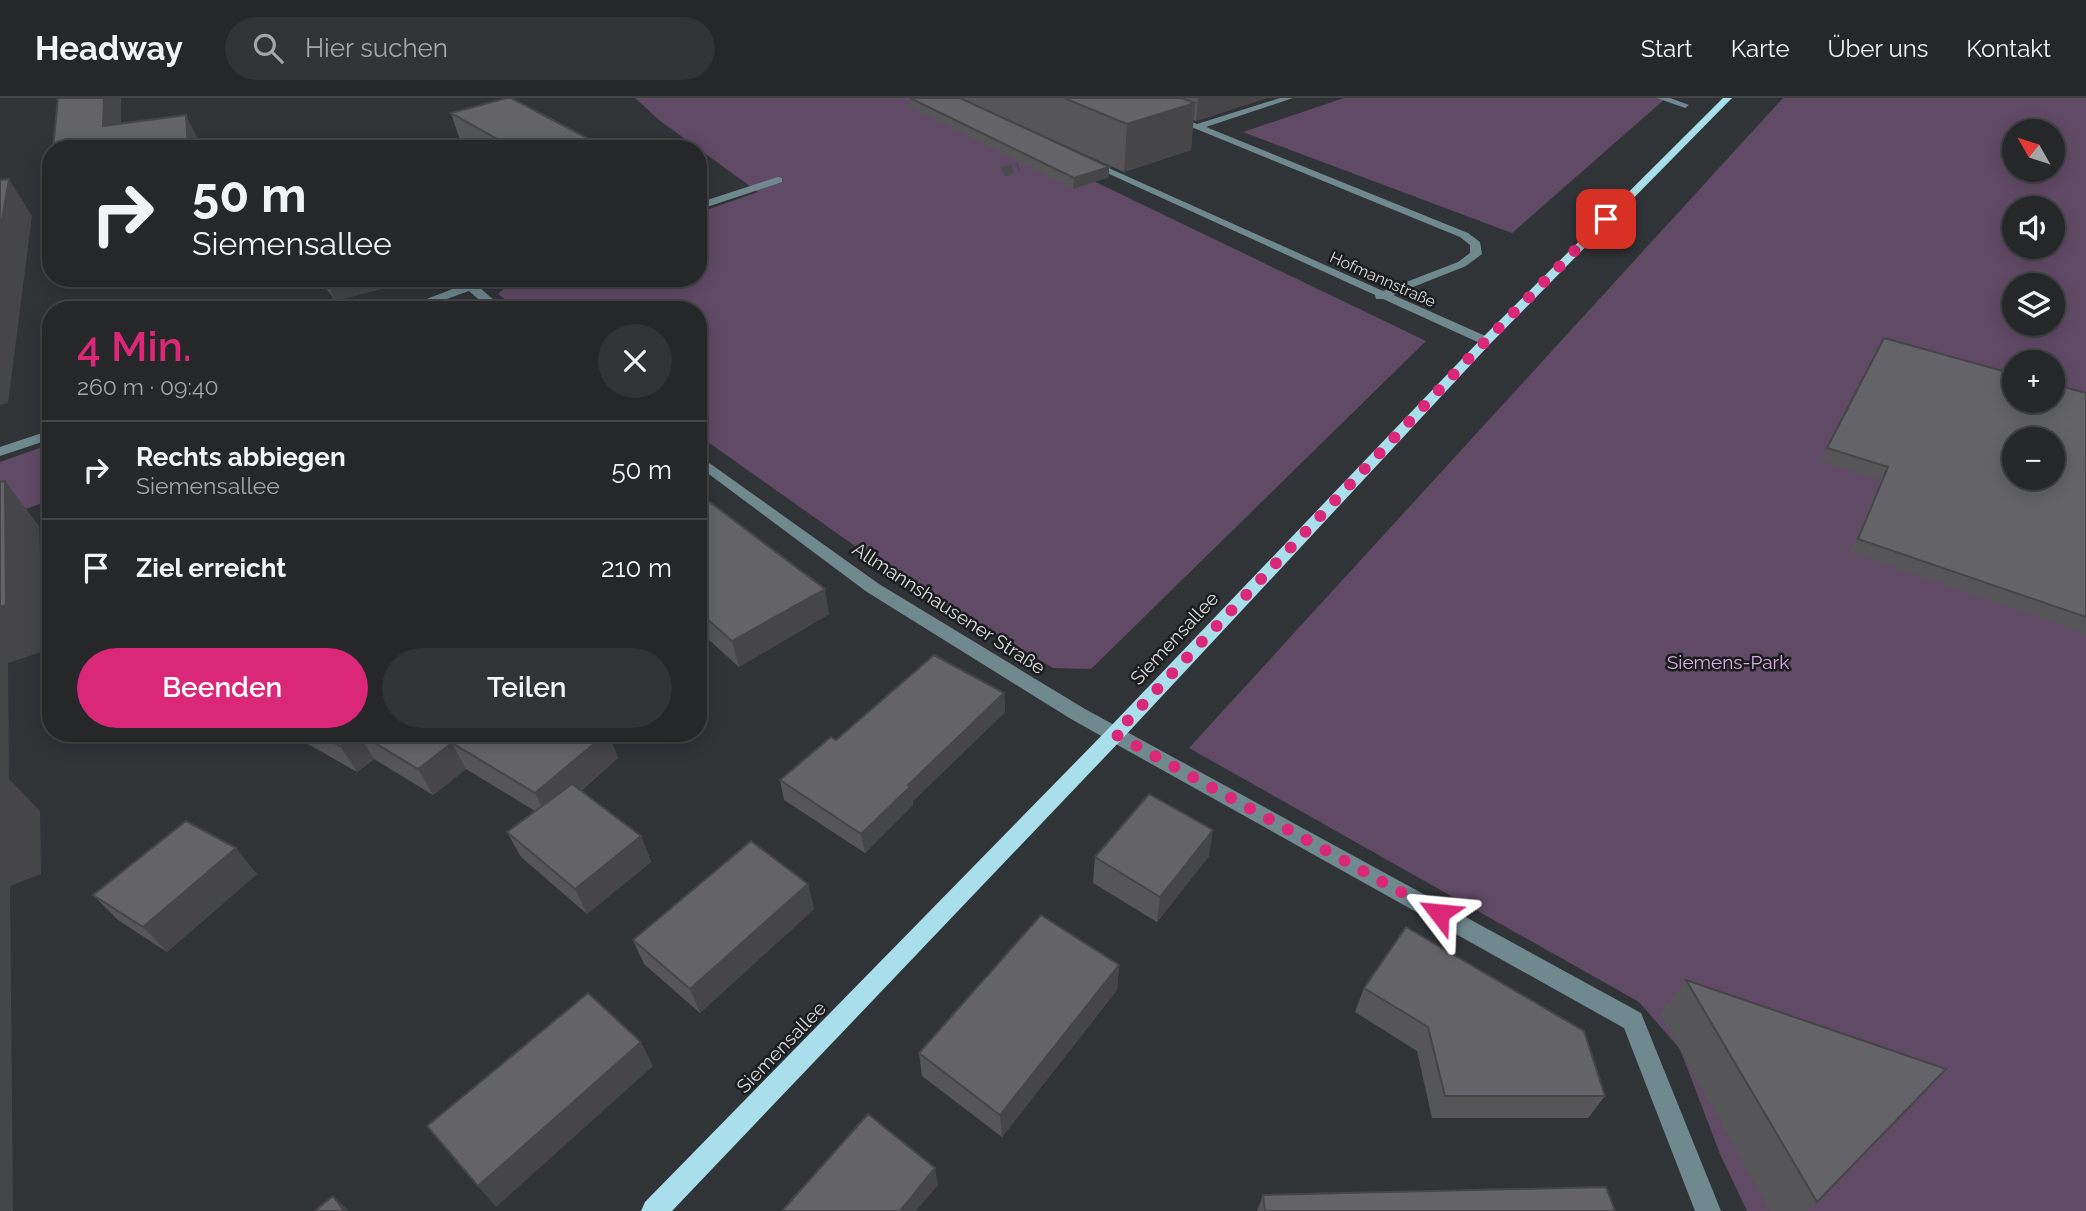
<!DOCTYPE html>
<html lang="de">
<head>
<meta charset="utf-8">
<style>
  body { margin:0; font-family:Raleway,sans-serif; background:#313335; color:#f1f3f6; height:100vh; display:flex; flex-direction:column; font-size:26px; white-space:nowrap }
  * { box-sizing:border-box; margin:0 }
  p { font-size:23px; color:#a3a5a8 }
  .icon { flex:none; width:38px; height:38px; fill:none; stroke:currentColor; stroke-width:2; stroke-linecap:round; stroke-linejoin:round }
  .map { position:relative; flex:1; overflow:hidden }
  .drawer { position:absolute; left:42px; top:203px; width:665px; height:441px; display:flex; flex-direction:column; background:#252729; border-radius:28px; box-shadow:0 4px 18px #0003,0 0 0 2px #424446 }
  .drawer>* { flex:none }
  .hud { position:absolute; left:42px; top:42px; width:665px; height:147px; border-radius:28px; box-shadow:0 4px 18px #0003,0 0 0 2px #424446; background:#252729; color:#f1f3f6; overflow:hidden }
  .needle { width:46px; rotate:309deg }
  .buttons { position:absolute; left:2002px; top:21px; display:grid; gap:14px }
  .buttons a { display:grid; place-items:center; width:63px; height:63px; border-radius:50%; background:#252729; box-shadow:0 4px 18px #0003,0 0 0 2px #424446; font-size:35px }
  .pin { position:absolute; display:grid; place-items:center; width:60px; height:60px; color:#fff; margin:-30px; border-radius:14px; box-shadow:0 4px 10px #0006 }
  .me { position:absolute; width:77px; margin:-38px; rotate:299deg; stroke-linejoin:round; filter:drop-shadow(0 0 5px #0008) }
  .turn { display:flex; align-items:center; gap:24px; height:147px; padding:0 35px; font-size:32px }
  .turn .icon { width:91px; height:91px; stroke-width:2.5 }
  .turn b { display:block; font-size:49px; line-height:60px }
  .round { display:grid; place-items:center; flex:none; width:74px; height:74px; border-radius:37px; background:#313335 }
  .overview { display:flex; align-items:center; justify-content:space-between; height:119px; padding:0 35px }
  h1 { font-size:42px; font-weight:600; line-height:52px; color:#db2777 }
  .button { display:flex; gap:14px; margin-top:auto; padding:14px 35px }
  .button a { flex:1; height:80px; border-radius:42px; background:#db2777; color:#fff; font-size:28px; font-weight:600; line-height:80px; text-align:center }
  .button a+a { background:#313335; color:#f1f3f6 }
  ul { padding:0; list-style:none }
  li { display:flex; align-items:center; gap:21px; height:98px; padding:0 35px; border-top:2px solid #424446 }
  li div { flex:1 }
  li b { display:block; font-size:26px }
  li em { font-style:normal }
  header { display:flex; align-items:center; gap:42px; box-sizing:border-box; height:98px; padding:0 35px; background:#252729; border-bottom:2px solid #424446 }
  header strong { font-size:33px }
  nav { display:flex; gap:38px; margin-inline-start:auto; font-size:24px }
  .search { width:490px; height:63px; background:#313335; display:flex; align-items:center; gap:18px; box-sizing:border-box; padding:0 24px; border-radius:38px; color:#a3a5a8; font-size:26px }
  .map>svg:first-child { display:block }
  .green { fill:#614a66; fill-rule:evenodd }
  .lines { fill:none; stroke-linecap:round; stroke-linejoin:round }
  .minor-tunnel { stroke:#4a4d50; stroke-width:10; stroke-dasharray:10 5; stroke-linecap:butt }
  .minor { fill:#6f898f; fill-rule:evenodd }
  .major { fill:#a9deeb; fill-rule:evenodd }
  .wall { fill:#565659 }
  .shaded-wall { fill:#464649 }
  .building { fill:#646468; stroke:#464649; stroke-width:2; fill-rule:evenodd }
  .route { stroke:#db2777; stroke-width:12; stroke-dasharray:0 21.6 }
  .labels { text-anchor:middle; stroke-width:5; stroke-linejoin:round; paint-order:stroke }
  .far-street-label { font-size:16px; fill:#d9dbdd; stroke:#1a1c1d }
  .street-label { font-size:19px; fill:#d9dbdd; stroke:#1a1c1d }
  .park-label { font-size:19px; fill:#dcace8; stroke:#1a1c1d }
</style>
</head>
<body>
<header>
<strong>Headway</strong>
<div class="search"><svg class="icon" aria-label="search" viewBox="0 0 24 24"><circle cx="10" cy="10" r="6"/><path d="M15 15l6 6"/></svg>Hier suchen</div>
<nav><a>Start</a><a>Karte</a><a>Über uns</a><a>Kontakt</a></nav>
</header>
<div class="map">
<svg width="2086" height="1113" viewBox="0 0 2086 1113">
  <rect width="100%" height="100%" fill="#313437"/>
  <path class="green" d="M635,0H921L1426,243L1091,571L1053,570L896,477L698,337V212H520L498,196L515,180H698V115L758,94L659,22Z
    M1344,0H1666L1512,135L1243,34Z
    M1783,0H2086V1113H1747L1720,1056L1680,951L1639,904L1189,650ZM2014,33H2053V72H2014ZM2014,110H2053V149H2014ZM2014,187H2053V226H2014ZM2014,264H2053V303H2014ZM2014,341H2053V380H2014Z
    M51,346V402L0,420V364Z"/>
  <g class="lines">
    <path class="minor-tunnel" d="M1003,74L1019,69"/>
    <path class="minor" d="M1280,0H1293L1206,29L1468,135L1480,144L1482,156L1466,168L1393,197L1490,240V246H1482L1383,201H1376L1375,197L1085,65L1093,63L1383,193L1458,164L1470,155V147L1460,139L1167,19L1172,16L1197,26Z
      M1657,0H1670L1689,7L1685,10Z
      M778,79L782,80V84L698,112V105Z
      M481,180H499L479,189L505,212H491L469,193L416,212H398Z
      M51,332V341L0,358V349Z
      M698,357L879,486L1085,611L1641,915L1721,1113H1695L1624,930L1071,621L867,494L698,368Z"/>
    <path class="major" d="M1723,0H1732L1490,246L1122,641L672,1113H641L645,1104L1108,631L1482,240Z"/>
  </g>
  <path class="wall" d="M909,0H1267L1196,23L1193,22L1191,52L1124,74L973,6L1109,69V79L1073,91L910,9Z
    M451,15L608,51H463Z
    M319,180H405L407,184L335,203Z
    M1877,252L2086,295V536L1850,454L1880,382L1820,363Z
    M698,392L704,400L829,516L739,569L698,532Z
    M1004,595L1005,614L913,703V707L865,755L784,702L780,682L836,642Z
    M211,635H237L224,644Z
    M289,635H608L618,660L581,693L641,738L651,764L587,816L521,759L507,734L535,713L466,671L433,697L374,661L357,674Z
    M1209,758L1157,824L1093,785L1095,759Z
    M257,776L167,854L118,822L93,797Z
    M808,786L814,811L700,915L644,866L633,842Z
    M1119,867L1117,892L1002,1039L922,978L919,955Z
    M1686,882L1817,1104L1807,1113H1770L1660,916Z
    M1364,890L1605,998L1588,1020H1432L1417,953L1355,914Z
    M1263,1097L1615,1113H1257Z"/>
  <path class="shaded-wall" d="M104,0H121V51L103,28Z
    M1156,0H1183V9L1195,5L1191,52L1124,74L1127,26Z
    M1198,0H1267L1196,23Z
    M186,17L202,49V51H188Z
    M1109,69V79L1073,91L1074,80Z
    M9,81L32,118L8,305L0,307V133Z
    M325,180H405L407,184L335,203Z
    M5,383L39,428L44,553L8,565L9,681L40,713L41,776L10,788L13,1113H0V509Z
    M825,491L829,516L739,569L732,543Z
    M1004,595L1005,614L913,703V707L865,755L861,736L908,687Z
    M218,635H237L224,644Z
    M358,635L374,661L357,674L340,648Z
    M607,635H608L618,660L548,721L535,695Z
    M452,645L466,671L433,697L418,671Z
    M1213,732L1209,758L1157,824L1160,799Z
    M641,738L651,764L587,816L575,791Z
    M236,750L257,776L167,854L143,829Z
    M808,786L814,811L700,915L690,891Z
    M1119,867L1117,892L1002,1039L1000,1017Z
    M641,944L653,968L496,1109L478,1088Z
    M935,1070L938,1087L916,1113H900Z
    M333,1098L349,1113H344Z"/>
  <path class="building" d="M58,0H104L103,28L186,17L188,51H53Z
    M507,0H511L608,51H515L451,15Z
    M910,0H960L1109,69L1074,80Z
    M1064,0H1181L1195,5L1127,26Z
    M315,48L317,51H302Z
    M9,81L0,133V82Z
    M1884,240L2014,276V303H2053V286L2086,295V519L1858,441L1888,369L1827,350ZM2014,341H2053V380H2014Z
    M5,383L6,507L0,509V384Z
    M698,392L703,395L699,396L825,491L732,543L698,513Z
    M934,557L1004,595L908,687L911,688L861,736L780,682L831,639L836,642Z
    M317,635H607L535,695L452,645L418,671L358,635L340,648Z
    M572,686L641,738L575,791L507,734Z
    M1149,696L1213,732L1160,799L1095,759Z
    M186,723L236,750L143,829L93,797Z
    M751,743L808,786L690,891L633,842Z
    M1041,817L1119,867L1000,1017L919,955Z
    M1406,829L1584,933L1605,998H1445L1428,929L1364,890Z
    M1686,882L1946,971L1817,1104Z
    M588,895L641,944L478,1088L427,1028Z
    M868,1016L935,1070L900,1113H782Z
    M1606,1089L1615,1113H1265L1263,1097Z
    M333,1098L344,1113H315Z"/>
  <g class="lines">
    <path class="route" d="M1439,815L1115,636L1473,256L1606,121"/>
  </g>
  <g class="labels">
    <g class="far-street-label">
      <text transform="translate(1383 181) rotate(24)" y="6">Hofmannstraße</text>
    </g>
    <g class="street-label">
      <text transform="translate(949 510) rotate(33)" y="7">Allmannshausener Straße</text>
      <text transform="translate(1174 540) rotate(-47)" y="7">Siemensallee</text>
      <text transform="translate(781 949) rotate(-46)" y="7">Siemensallee</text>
    </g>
    <g class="park-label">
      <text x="1728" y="571">Siemens-Park</text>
    </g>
  </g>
</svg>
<div class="buttons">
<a><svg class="needle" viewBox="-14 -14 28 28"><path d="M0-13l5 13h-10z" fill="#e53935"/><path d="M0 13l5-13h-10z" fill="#a3a5a8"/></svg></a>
<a><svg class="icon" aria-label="sound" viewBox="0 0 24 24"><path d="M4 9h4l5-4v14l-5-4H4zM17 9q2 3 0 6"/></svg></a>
<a><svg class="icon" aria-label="layers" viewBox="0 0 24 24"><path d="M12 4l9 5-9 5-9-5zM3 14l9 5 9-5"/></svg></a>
<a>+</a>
<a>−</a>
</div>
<div class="pin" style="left:1606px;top:121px;background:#d93025"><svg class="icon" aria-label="arrive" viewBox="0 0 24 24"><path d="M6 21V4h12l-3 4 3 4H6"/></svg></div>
<svg class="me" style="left:1439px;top:815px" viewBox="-20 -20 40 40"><path d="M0-17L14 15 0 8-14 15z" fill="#db2777" stroke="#fff" stroke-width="4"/></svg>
<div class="hud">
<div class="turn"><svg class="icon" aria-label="right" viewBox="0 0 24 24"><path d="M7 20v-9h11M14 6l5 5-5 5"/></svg><div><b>50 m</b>Siemensallee</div></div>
</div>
<section class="drawer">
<div class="overview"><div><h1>4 Min.</h1><p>260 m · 09:40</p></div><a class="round"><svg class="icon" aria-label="close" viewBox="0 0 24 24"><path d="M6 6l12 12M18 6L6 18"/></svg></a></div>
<ul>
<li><svg class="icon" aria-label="right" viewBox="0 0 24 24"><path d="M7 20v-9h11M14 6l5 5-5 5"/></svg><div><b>Rechts abbiegen</b><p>Siemensallee</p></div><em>50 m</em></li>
<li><svg class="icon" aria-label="arrive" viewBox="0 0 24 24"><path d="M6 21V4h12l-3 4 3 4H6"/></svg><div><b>Ziel erreicht</b></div><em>210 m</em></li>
</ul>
<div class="button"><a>Beenden</a><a>Teilen</a></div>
</section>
</div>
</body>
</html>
